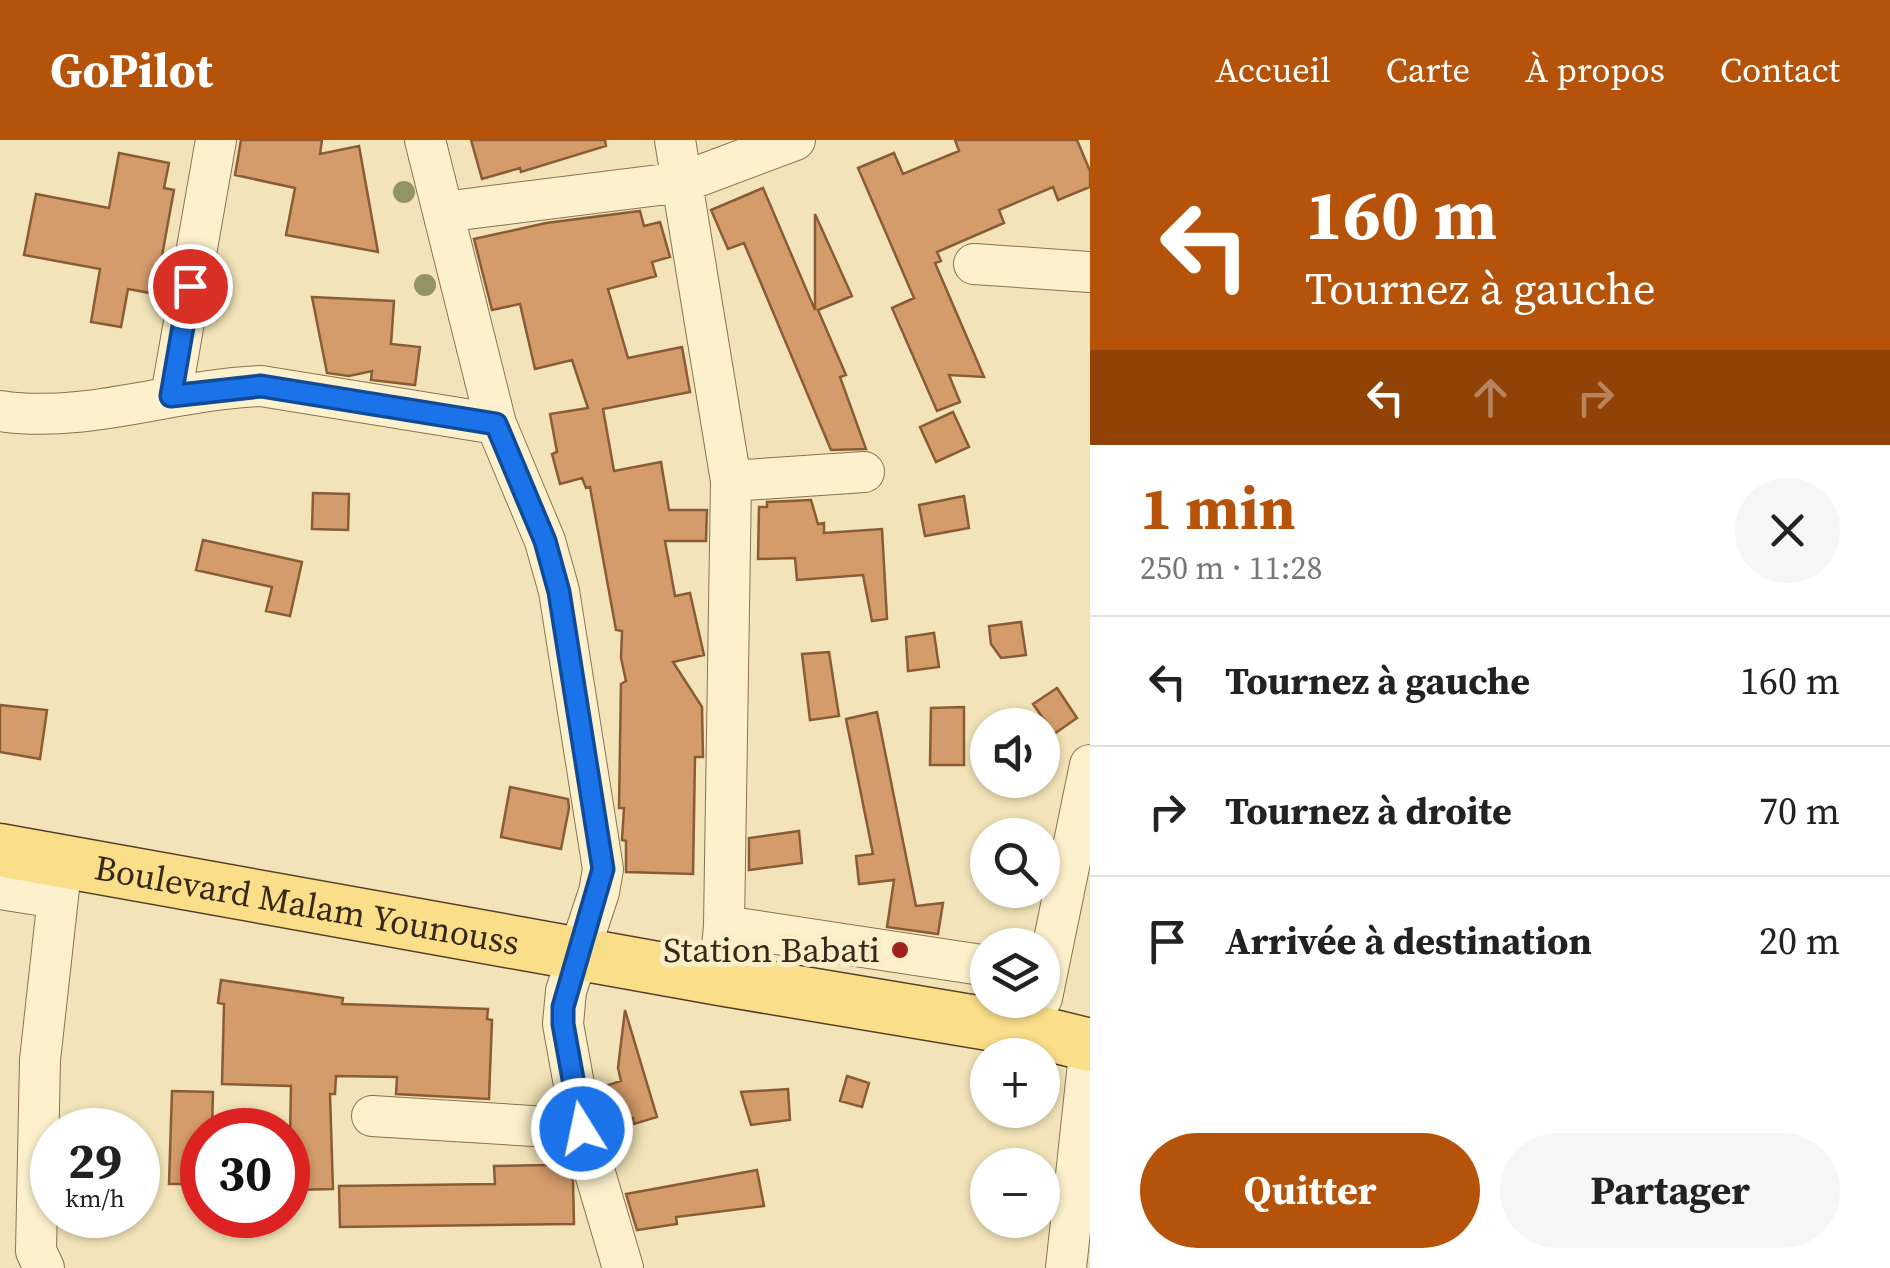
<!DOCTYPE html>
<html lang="fr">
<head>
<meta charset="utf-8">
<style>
  body { margin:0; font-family:"Source Serif 4",serif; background:#f6f6f6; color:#222; height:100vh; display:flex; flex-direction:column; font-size:38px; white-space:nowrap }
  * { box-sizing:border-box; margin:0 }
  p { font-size:32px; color:#767676 }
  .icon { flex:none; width:55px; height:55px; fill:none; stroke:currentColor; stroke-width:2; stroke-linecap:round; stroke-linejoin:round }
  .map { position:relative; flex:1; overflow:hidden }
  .details { display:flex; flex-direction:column; background:#fff; width:800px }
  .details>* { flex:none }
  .banner { background:#b45309; color:#fff; overflow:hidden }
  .buttons { position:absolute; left:970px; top:568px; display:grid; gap:20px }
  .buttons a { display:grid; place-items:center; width:90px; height:90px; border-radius:50%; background:#fff; box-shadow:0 2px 8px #0004; font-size:50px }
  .speed { position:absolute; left:30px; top:968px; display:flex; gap:20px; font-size:50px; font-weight:700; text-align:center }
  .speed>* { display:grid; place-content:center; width:130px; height:130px; border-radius:50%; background:#fff; box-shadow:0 2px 8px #0004; line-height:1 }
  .speed small { font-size:25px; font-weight:400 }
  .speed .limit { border:15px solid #d22; background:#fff; color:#111 }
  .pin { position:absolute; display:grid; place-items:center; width:85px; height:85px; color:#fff; margin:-42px; border:5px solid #fff; border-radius:50%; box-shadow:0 2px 10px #0007 }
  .me { position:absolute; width:110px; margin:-55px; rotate:350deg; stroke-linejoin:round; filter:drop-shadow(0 0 8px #0008) }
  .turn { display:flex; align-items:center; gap:35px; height:210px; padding:0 50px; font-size:45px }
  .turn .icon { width:130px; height:130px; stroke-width:2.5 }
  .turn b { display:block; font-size:70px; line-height:85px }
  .lanes { display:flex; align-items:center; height:95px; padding:0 50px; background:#0003; justify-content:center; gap:50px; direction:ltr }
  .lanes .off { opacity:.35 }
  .round { display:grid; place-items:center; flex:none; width:105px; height:105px; border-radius:52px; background:#f6f6f6 }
  .head { display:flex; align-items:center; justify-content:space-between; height:170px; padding:0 50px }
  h1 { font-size:60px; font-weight:700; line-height:75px; color:#b45309 }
  .button { display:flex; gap:20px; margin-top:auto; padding:20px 50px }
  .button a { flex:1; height:115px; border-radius:60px; background:#b45309; color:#fff; font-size:40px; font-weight:700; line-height:115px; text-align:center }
  .button a+a { background:#f6f6f6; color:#222 }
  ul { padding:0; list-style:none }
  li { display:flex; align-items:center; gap:30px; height:130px; padding:0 50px; border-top:2px solid #e0e0e0 }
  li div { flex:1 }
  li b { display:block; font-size:38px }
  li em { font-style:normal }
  header { display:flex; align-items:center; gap:60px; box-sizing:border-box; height:140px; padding:0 50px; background:#b45309; color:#fff }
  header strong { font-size:48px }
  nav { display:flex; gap:55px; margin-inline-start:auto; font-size:35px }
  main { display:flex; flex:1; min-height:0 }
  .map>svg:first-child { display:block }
  .building { fill:#d49c6a; stroke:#8a5c35; stroke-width:2.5 }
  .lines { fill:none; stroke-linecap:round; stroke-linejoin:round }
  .minor-casing { stroke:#897252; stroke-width:42 }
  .major-casing { stroke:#564027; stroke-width:55 }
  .minor { stroke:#fcf1cc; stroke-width:40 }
  .major { stroke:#fbde8a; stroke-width:52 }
  .tree { fill:#929563 }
  .route-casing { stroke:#114b97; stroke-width:25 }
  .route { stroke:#1a73e8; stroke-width:18 }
  .poi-dot { fill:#9d231c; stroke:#f9eec8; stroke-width:4 }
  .labels { text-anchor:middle; stroke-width:10; stroke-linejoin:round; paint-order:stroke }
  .street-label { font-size:35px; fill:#362919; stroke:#f9eec8 }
  .poi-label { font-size:35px; fill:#362919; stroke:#f9eec8; text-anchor:end }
</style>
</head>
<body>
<header>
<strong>GoPilot</strong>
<nav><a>Accueil</a><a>Carte</a><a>À propos</a><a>Contact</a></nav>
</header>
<main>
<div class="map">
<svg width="1090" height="1128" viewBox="0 0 1090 1128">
  <rect width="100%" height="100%" fill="#f2e4b8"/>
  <path class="building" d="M241,0H322L320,14L359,6L378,112L286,95L295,48L235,35Z
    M471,0H605L606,6L521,32L520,28L482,39Z
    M955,0H1077L1090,31V47L1058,60L1053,47L999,70L1004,83L937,112L941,121L935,123L984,237L949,235L960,262L937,271L892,168L914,158L858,28L894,13L903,34L959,11Z
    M119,13L169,23L164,48L174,50L155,154L128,149L121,187L91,182L100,129L24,115L36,54L109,68Z
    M763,48L815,170V74L852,156L818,170L846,235L840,237L866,309L831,310L744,103L728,109L711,70Z
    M640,71L644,86L660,82L670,117L652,122L656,136L608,149L628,218L682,207L690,252L603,269L614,331L661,322L669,370H707L706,401H665L675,456L690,453L704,515L673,522L702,567L703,617H695L693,734L626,732V701L622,700L624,668H619L621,544L626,541L621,518L622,491L616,490L590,347L586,348L582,338L560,344L552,314L557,312L550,274L588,268L572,220L535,229L520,164L492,170L474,99L546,83Z
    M312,157L394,161L391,204L420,207L415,245L371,240L372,231L349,236L327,233Z
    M953,272L969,307L936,322L920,287Z
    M313,353L349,354L348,390L312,389Z
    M964,356L969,388L925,396L919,365Z
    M811,360L818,384L824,383V393L882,389L887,479L872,481L863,435L797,440L795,418L758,419L759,367H767V362Z
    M203,400L302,422L290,476L266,471L272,447L196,430Z
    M1021,482L1026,515L1001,518L991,504L989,486Z
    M934,493L939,527L908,531L906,497Z
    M829,512L839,576L810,580L802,514Z
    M1057,548L1077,578L1054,594L1033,564Z
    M0,565L47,570L40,619L0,612Z
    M964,567V625H930L931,568Z
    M877,572L916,766L943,763L938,794L887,787L894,740L859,744L856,716L873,714L846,579Z
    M510,647L568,659L569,668L561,709L501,697Z
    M799,691L802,723L749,730V698Z
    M221,840L343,858L342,864L488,869L487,879L492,880L489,959L396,954L397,937L336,936L335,954H330L333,1049L289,1050L291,946L222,944L224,864L218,863Z
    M625,870L657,977L634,984L633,978L606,986L599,948L621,941L618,928Z
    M847,936L869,943L862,967L840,961Z
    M788,949L790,980L751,985L741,952Z
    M172,951L213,952L212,990H202V1044H169Z
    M546,1018H566L573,1041L574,1084L340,1087L339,1046L495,1044L494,1026L547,1025Z
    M757,1030L764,1066L676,1077L677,1084L637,1090L626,1054Z"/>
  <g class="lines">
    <g class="minor-casing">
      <path id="minor" d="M425,0L496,284L545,401L559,451L603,729L599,752L566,851L563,884L582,989L623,1128
        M675,0L731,341L724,786L719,839
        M443,72L683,42L795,0
        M974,124L1090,132
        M171,256L216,0
        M0,271C87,284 174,249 261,246L496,284
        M731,341L864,332
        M0,749L57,758
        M724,786L988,826
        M1042,858L1090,625
        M372,976L582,989
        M44,1128L36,1111L40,920L62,721
        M1066,1128L1090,905"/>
    </g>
    <g class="major-casing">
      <g id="major">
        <path id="s1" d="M0,710L719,839L1037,892L1090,905"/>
      </g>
    </g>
    <use href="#minor" class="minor"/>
    <use href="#major" class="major"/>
  </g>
  <g class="tree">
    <circle cx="404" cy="52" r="11"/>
    <circle cx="425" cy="145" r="11"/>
  </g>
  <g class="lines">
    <g class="route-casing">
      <path id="route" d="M190,146L171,256L261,246L496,284L545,401L559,452L603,729L563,867V884L582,989"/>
    </g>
    <use href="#route" class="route"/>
  </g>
  <circle class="poi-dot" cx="900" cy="810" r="10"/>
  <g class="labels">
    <g class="street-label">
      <text dy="12" stroke="none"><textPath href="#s1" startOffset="312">Boulevard Malam Younouss</textPath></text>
    </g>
    <g class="poi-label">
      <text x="880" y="822">Station Babati</text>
    </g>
  </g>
</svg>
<div class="buttons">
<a><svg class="icon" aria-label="sound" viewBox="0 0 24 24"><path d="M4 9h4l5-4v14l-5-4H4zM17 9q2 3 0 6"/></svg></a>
<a><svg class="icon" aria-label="search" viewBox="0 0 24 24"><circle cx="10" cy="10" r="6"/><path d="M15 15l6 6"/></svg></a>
<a><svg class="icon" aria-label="layers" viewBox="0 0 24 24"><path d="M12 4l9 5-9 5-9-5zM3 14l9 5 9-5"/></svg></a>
<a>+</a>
<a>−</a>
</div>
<div class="speed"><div>29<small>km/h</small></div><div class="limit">30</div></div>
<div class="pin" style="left:190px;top:146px;background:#d93025"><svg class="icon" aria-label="arrive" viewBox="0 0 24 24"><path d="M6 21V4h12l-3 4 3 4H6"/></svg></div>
<svg class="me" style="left:582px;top:989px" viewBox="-20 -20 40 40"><circle r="17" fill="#1a73e8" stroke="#fff" stroke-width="3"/><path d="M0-11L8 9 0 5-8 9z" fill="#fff"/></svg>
</div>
<section class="details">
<div class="banner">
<div class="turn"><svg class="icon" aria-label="left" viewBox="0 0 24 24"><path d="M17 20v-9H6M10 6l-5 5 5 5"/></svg><div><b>160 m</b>Tournez à gauche</div></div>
<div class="lanes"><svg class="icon" aria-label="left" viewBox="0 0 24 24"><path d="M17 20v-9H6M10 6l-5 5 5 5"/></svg><svg class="icon off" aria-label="ahead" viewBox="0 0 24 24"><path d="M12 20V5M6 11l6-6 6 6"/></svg><svg class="icon off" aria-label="right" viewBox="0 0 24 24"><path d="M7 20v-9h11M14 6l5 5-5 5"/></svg></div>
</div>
<div class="head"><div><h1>1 min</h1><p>250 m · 11:28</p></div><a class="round"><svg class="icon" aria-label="close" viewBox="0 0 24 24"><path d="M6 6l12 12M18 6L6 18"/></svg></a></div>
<ul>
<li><svg class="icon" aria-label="left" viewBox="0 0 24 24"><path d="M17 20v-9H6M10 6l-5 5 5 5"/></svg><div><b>Tournez à gauche</b></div><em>160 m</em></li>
<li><svg class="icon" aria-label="right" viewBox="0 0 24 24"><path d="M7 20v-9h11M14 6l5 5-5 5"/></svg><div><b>Tournez à droite</b></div><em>70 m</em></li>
<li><svg class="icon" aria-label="arrive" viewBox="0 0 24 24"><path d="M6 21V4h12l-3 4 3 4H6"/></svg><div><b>Arrivée à destination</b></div><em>20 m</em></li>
</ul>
<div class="button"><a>Quitter</a><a>Partager</a></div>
</section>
</main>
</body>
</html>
